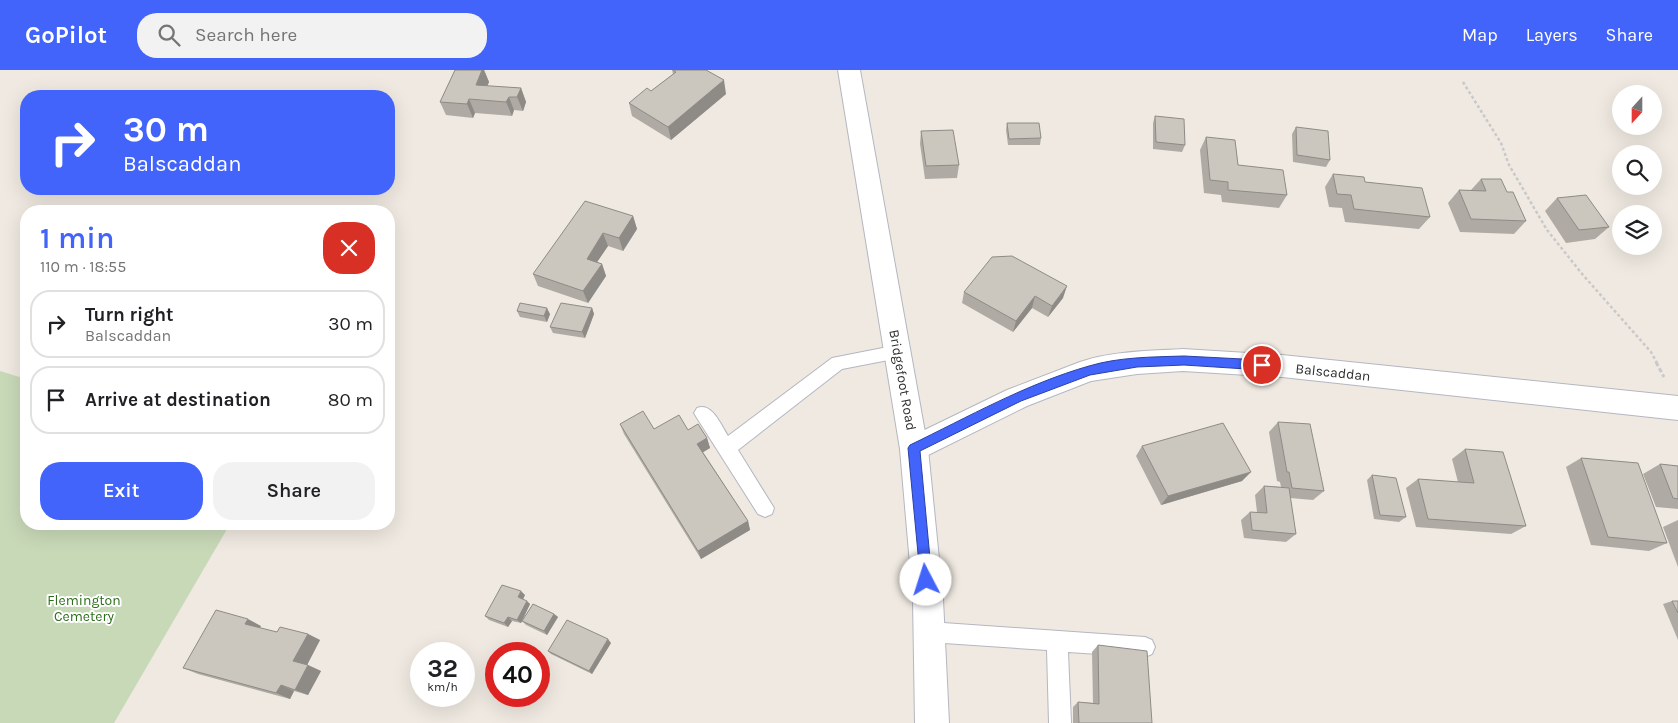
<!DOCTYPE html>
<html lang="en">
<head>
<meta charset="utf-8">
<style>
  body { margin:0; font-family:Karla,sans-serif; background:#f2f2f2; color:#202124; height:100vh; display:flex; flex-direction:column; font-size:19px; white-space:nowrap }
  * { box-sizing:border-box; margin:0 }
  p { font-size:16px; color:#757577 }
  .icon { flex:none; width:28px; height:28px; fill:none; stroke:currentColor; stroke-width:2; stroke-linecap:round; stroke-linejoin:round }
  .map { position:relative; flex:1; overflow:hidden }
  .panel { position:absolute; left:20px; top:135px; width:375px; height:325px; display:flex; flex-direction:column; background:#fff; border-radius:20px; box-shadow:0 5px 20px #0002 }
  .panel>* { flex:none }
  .top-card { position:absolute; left:20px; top:20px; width:375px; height:105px; border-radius:20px; box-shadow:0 5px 20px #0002; background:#4264fb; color:#fff; overflow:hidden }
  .needle { width:32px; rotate:201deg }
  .fabs { position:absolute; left:1612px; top:15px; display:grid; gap:10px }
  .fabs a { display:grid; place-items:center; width:50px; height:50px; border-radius:50%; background:#fff; box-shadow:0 5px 20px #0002; font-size:25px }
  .speed { position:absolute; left:410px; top:572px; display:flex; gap:10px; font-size:25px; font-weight:700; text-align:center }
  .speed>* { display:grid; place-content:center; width:65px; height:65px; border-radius:50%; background:#fff; box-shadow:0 5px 20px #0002; line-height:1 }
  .speed small { font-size:12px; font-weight:400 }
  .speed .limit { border:8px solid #d22; background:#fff; color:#111 }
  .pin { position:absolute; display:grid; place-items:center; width:42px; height:42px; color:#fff; margin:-21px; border:2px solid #fff; border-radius:50%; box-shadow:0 1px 5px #0007 }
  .me { position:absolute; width:55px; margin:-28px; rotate:355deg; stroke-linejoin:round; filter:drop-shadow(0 0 4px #0008) }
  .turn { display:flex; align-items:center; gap:18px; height:105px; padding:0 20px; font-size:22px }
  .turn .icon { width:65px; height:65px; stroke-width:2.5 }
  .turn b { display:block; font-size:35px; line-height:42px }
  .round { display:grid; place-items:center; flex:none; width:52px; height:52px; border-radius:20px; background:#f2f2f2 }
  .headline { display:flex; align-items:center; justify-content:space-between; height:85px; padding:0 20px }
  h1 { font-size:30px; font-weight:600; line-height:38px; color:#4264fb }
  .cta { display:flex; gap:10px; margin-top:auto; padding:10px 20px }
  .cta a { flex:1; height:58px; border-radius:20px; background:#4264fb; color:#fff; font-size:20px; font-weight:600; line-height:58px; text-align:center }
  .cta a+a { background:#f2f2f2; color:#202124 }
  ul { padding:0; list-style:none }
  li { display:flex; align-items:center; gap:15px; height:68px; margin:0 10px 8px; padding:0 10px; border:2px solid #e0e0e0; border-radius:20px }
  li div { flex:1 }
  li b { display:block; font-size:19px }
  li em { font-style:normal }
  header { display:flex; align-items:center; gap:30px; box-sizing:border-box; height:70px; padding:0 25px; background:#4264fb; color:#fff }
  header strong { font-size:24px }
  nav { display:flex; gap:28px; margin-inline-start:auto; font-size:18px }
  .search { width:350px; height:45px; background:#f2f2f2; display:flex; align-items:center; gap:12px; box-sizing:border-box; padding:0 18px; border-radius:20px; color:#757577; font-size:19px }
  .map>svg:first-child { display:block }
  .cemetery { fill:#c8d9b8 }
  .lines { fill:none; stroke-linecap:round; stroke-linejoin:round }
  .service-casing { stroke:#b4b7c1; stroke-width:2 }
  .minor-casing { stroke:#b4b7c1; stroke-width:2 }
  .tertiary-casing { stroke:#b4b7c1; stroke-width:2 }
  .path-far1 { stroke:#c9c9c9; stroke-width:2.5; stroke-dasharray:3 2.5; stroke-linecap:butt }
  .path { stroke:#c9c9c9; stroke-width:3; stroke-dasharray:4.5 2.5; stroke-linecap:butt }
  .service { fill:#fff; fill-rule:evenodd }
  .minor { fill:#fff; fill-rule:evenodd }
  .tertiary { fill:#fff; fill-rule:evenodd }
  .wall { fill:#afaba4 }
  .shaded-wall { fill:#8e8b86 }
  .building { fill:#cbc7bf; stroke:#8e8b86 }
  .route { fill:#4264fb; stroke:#2b41a3 }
  .labels { text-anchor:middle; stroke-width:4; stroke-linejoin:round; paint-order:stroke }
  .street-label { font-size:14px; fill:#2e2e2e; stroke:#fff }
  .park-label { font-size:14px; fill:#2c6e1b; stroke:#fff }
</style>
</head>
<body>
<header>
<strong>GoPilot</strong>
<div class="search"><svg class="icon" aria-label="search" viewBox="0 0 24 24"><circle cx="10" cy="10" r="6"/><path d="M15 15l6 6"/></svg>Search here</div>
<nav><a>Map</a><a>Layers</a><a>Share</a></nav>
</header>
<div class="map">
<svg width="1678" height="653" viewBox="0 0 1678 653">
  <rect width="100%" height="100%" fill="#efe9e1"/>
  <path class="cemetery" d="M0,301L26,309V454H230L114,653H0Z"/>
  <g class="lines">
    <g class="service-casing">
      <path id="service" d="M898,275L904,277L907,282L904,287L842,299L738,380L774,438L772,444L765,447L758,444L697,348L694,343L697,338C712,332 721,355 728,366L832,288Z
        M929,552L1145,567L1152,570L1155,577L1152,584L1145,587L1068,582L1071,653H1049L1047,580L929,572L922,569L919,562L922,555Z"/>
    </g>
    <g class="minor-casing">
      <path id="minor" d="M1183,279L1282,285L1678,326V350L1282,307L1183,301L1137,304L1091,311L1027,336L914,392L904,388L900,379L904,370L1007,320L1080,292C1112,281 1149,281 1183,279Z"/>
    </g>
    <g class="tertiary-casing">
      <path id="tertiary" d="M838,0H860L928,379L943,529L949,653H915L913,529L900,379Z"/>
    </g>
    <path class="path-far1" d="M1463,12L1501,73L1509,95L1547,160L1583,205L1651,282L1657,293"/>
    <path class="path" d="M1656,292L1664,307"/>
    <use href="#service" class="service"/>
    <use href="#minor" class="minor"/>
    <use href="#tertiary" class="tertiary"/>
  </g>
  <path class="wall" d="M455,0H484L489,12L487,16L521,18L526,32L523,41L514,40L512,46L475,43L473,48L446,45L440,32Z
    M672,0H706L726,24L671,70L632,46L629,33L651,21L673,4Z
    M1155,46L1185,75L1182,82L1153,79V53Z
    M1007,53L1041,68L1040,75H1008L1006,60Z
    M1296,57L1330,90L1326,97L1293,92L1292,64Z
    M921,61L959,95L957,108L925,109L920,74Z
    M1206,67L1238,95L1287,125L1279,138L1222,132L1221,125L1204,123L1200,80Z
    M1333,104L1365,112L1430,147L1419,159L1345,152L1342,138L1329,137L1325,117Z
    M1481,109L1507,122L1526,151L1514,164L1460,162L1448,133L1459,120H1471Z
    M1557,128L1609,157L1595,169L1566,173L1545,141Z
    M633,146L637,159L623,181L608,176L597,192L602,194L606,206L588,233L538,216L533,204Z
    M964,222L1063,228L1048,247L1032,238L1013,262L962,233Z
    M592,238L594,244L585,268L553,263L550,257Z
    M517,241L550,244L547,252L520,247Z
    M1278,352L1324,421L1313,430L1290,428L1296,464L1286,472L1244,468L1241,450L1250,442H1257L1255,425L1264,416L1281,417L1280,412L1277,411L1269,362Z
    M620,354L654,359L688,360L707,368L710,378L703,382L748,451L750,460L701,489L624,364Z
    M1142,376L1242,411L1161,435L1136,386Z
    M1465,379L1526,456L1511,464L1416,457L1406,418L1418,409L1458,412L1452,389Z
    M1581,388L1667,473L1649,481L1591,475L1566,397Z
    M1660,394L1678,396V439L1656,437L1643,404Z
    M1372,405L1406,447L1399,452L1374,449L1367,410Z
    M1678,450V497L1663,457Z
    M525,525L523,529L530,534L521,553L512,551L508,557L489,550L485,546Z
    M1672,531H1678V570L1663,534Z
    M554,544L558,547L547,565L526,555L522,551Z
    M261,556L260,558L277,562L308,564L320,570L307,595L321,601L308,625L294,621L290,629L198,604L183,598Z
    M611,573L592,604L551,584L548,581Z
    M1098,575L1152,653H1073V637L1078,632L1093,633L1092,582Z"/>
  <path class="shaded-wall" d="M482,0H484L489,12L482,28L476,15Z
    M724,10L726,24L671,70L668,57Z
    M521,18L526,32L523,41L517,27Z
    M509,27L514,40L512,46L506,32Z
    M469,29L475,43L473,48L467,34Z
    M633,146L637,159L623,181L619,168Z
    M603,163L608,176L591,201L587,189Z
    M602,194L606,206L588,233L583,221Z
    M1067,216L1063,228L1048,247L1052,236Z
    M1035,226L1032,238L1013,262L1016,251Z
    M547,238L550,244L547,252L544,246Z
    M592,238L594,244L585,268L582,262Z
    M707,368L710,378L700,384L697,374Z
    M1251,402L1242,411L1161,435L1168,426Z
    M748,451L750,460L701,489L698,481Z
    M521,521L525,525L522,531L518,527Z
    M527,531L530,534L521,553L517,550Z
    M554,544L558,547L547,565L544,561Z
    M508,547L512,551L508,557L504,553Z
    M248,549L261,556L258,561L245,554Z
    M308,564L320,570L306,597L293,591Z
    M608,569L611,573L592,604L589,601Z
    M308,595L321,601L308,625L295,620Z
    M281,615L294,621L290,629L276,623Z"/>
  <path class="building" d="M455,0H482L476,15L521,18L517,27H509L506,32L469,29L467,34L440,32Z
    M673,0H706L724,10L668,57L629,33L647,18L651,21L676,2Z
    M1155,46L1184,49L1185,75L1156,72Z
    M1007,53H1039L1041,68L1009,69Z
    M1296,57L1328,61L1330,90L1297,85Z
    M953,60L959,95L926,96L921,61Z
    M1206,67L1235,70L1238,95L1283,100L1287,125L1228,120V112L1210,110Z
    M1333,104L1364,107L1365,112L1422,118L1430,147L1354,139L1351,125L1337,124Z
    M1481,109H1501L1507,122H1513L1526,151L1471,149L1459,120L1486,121Z
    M1586,125L1609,157L1579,160L1557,128Z
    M585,131L633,146L619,168L603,163L587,189L602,194L583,221L533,204Z
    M1012,186L1067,216L1052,236L1035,226L1016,251L964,222L992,187Z
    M520,233L547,238L544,246L517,241Z
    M561,233L592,238L582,262L550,257Z
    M643,341L654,359L679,345L688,360L698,354L707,368L697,374L748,451L698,481L620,354Z
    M1278,352L1310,354L1324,421L1292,418L1289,402H1287Z
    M1223,353L1251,402L1168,426L1142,376Z
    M1465,379L1503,382L1526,456L1428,449L1418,409L1474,413Z
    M1581,388L1638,393L1667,473L1608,467Z
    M1660,394L1678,396V429L1673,428Z
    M1372,405L1396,408L1406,447L1380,445Z
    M1264,416L1289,418L1296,464L1252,460L1250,442L1267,443Z
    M502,515L521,521L518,527L527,531L517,550L508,547L504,553L485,546Z
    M1672,531H1678V543Z
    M533,534L554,544L544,561L522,551Z
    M216,540L248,549L245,554L277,562L280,557L308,564L293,591L308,595L295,620L281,615L276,623L183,598Z
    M567,550L608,569L589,601L548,581Z
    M1098,575L1147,581L1152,653H1079L1078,632L1099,634Z"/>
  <path class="route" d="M1184,286L1262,290L1268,295L1262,300L1184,295L1137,297L1090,305L1021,331L920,381L932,510L930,515L926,517L921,515L908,378L910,375C968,347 1026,314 1089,296C1119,287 1152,287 1184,286Z"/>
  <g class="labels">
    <g class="street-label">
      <text transform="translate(1333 302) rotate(6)" y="5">Balscaddan</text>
      <text transform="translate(903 310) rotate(80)" y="5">Bridgefoot Road</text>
    </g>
    <g class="park-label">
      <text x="84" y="535">Flemington<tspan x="84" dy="16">Cemetery</tspan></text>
    </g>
  </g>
</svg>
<div class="fabs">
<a><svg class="needle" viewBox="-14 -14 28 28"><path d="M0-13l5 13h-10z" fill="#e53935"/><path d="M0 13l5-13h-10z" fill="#757577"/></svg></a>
<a><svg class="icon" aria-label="search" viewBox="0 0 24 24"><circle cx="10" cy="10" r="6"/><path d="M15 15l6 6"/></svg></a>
<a><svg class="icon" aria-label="layers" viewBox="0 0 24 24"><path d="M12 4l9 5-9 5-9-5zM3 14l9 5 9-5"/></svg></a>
</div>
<div class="speed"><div>32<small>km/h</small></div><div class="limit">40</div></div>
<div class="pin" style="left:1262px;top:295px;background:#d93025"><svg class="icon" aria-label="arrive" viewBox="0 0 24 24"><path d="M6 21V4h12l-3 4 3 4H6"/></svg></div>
<svg class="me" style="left:926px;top:510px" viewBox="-20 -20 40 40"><circle r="19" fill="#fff"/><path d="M0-13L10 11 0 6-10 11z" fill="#4264fb"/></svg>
<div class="top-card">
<div class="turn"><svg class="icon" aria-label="right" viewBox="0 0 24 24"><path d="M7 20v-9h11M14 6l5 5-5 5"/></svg><div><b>30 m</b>Balscaddan</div></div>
</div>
<section class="panel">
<div class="headline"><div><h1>1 min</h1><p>110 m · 18:55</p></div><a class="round" style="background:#d93025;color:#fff"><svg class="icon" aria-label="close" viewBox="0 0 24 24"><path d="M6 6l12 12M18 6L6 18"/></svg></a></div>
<ul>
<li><svg class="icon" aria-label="right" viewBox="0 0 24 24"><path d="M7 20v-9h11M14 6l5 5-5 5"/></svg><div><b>Turn right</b><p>Balscaddan</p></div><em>30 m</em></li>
<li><svg class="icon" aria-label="arrive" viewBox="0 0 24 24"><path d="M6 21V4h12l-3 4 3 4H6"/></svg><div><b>Arrive at destination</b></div><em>80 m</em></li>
</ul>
<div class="cta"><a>Exit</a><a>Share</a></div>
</section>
</div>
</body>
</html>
